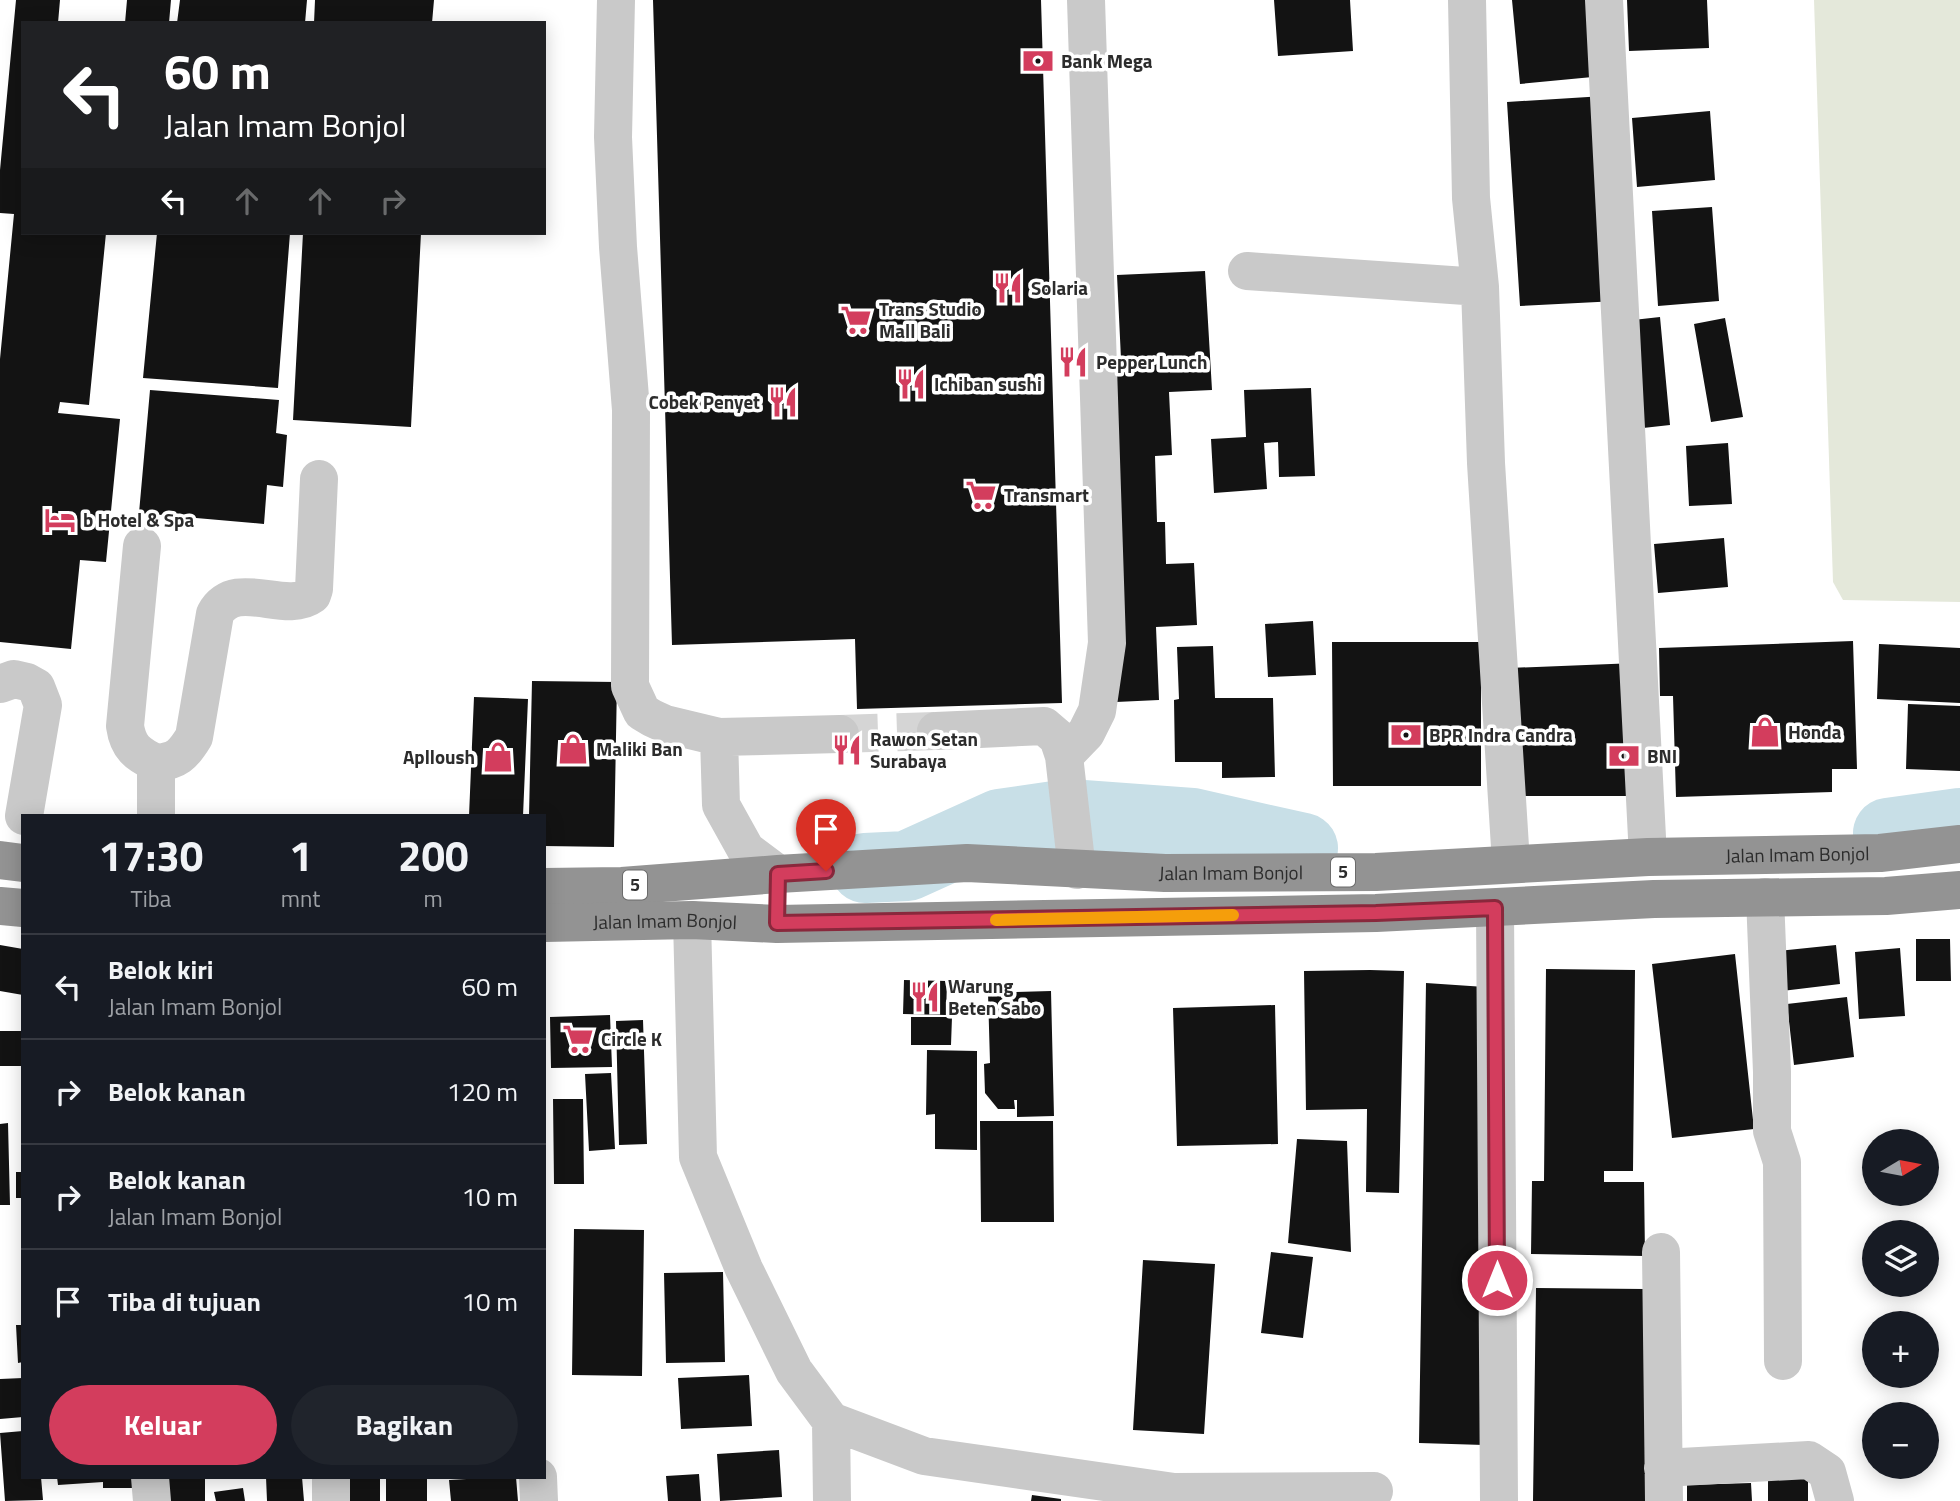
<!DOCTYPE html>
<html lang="id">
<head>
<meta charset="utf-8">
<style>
  body { margin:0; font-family:"Titillium Web",sans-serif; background:#20242c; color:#f1f3f6; height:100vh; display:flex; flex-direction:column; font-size:26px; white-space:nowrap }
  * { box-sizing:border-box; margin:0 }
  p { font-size:23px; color:#9ea1a6 }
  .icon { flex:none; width:38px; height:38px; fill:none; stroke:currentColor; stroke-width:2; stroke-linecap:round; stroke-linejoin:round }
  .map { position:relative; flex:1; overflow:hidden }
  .drawer { position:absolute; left:21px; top:814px; width:525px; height:665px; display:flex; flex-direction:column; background:#171b24; border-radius:0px; box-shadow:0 4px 18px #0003 }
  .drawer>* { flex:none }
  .guide { position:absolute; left:21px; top:21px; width:525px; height:214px; border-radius:0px; box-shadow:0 4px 18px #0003; background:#202124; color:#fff; overflow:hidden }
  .needle { width:46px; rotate:80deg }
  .fabs { position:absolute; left:1862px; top:1129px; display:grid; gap:14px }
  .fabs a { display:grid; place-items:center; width:77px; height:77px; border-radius:50%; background:#171b24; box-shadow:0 4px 18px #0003; font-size:35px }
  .pin { position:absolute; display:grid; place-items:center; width:60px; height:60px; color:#fff; margin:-72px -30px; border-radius:50% 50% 50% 0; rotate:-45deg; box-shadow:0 0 7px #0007 }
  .pin .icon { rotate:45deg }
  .me { position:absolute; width:77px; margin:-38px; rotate:0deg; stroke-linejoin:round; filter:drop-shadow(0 0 5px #0008) }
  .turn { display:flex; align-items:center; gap:24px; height:147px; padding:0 28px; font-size:32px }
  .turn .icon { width:91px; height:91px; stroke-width:2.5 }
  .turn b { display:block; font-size:49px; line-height:60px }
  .lanes { display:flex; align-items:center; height:66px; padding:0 28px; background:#0003; justify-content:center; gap:35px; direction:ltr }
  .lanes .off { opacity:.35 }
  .eta { display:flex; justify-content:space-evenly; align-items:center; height:119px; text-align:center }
  .eta b { font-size:42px; font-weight:700; line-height:49px }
  .button { display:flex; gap:14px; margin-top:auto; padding:14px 28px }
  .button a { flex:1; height:80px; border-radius:42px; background:#d33d5d; color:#fff; font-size:28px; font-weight:700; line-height:80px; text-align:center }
  .button a+a { background:#20242c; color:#f1f3f6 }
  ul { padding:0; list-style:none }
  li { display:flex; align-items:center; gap:21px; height:105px; padding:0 28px; border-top:2px solid #363941 }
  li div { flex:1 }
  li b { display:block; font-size:26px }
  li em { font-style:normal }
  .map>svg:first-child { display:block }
  .green { fill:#e4e8da }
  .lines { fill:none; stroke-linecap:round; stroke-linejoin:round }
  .river { stroke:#c8dfe7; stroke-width:70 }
  .building { fill:#131313 }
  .minor-tunnel { stroke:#d5d5d5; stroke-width:38; stroke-dasharray:38 19; stroke-linecap:butt }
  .minor { stroke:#c9c9c9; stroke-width:38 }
  .highway { stroke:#939393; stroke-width:38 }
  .route-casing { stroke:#89283c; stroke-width:18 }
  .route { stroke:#d33d5d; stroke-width:12 }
  .slow { stroke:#f59e0b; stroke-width:12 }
  .labels { text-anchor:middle; stroke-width:7; stroke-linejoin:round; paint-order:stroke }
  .shield { fill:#fff; stroke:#6b6b6b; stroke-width:2 }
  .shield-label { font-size:18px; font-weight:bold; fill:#2c2c2c }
  .poi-label { font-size:19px; font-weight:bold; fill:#2c2c2c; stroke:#fff; text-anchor:start }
  .street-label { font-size:19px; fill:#2c2c2c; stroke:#fff }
</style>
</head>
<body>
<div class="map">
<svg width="1960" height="1501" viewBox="0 0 1960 1501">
  <rect width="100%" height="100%" fill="#fff"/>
  <path class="green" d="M1814,0H1960V602L1843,600L1833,582Z"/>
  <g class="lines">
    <path class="river" d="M1888,833L1960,823
      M865,868L907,866L1000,824L1069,814L1192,823L1303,848"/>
  </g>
  <path class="building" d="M16,0H60L58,23H23V233H106L89,405L60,402L58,413L120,419L106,562L80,560L71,649L0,642V359L14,214L0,213V170Z
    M127,0H171L169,23H125Z
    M180,0H307L305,23H177Z
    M315,0H434L432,23H314Z
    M653,0H1041L1062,703L857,709L855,639L672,645Z
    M1274,0H1350L1353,51L1278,56Z
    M1512,0H1595L1603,76L1520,84Z
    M1627,0H1707L1709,48L1629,51Z
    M1604,96L1617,301L1520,306L1507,102Z
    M1710,111L1715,180L1637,187L1632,118Z
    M1712,207L1719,301L1658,306L1652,211Z
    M157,233H290L278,388L143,378Z
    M303,233H421L411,427L293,420Z
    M1205,271L1212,390L1169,392L1172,455L1155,456L1157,522H1165L1166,564L1194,563L1197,625L1156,627L1159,700L1116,702L1112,359H1121L1117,275Z
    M1660,317L1670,425L1643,428L1633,320Z
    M1725,318L1743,417L1711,422L1694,324Z
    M1311,388L1315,476L1279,477L1278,442L1264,443L1267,489L1214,493L1211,439L1246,437L1244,390Z
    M150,390L279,400L276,433L287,435L283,487L267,485L264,524L139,513Z
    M1728,443L1732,504L1689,506L1686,446Z
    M1724,538L1728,587L1658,593L1654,544Z
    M1313,621L1316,675L1268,677L1265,624Z
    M1853,641L1857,769H1832V792L1676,797L1673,696H1660L1659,648Z
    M1332,642H1481V786H1333Z
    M1879,644L1960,648V703L1877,699Z
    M1213,646L1215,698H1273L1275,777L1222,778V762H1175L1174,700L1179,699L1177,647Z
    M1636,663L1642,796H1511L1509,668Z
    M532,681L617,682L614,847L544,846V816H529Z
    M474,697L528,699L523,816H469Z
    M1908,704L1960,706V771L1906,769Z
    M1916,939H1950L1951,981H1916Z
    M0,945L23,949V995L0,991Z
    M1836,945L1840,984L1782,991L1778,951Z
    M1900,948L1905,1016L1859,1019L1855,952Z
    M1735,954L1754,1129L1672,1138L1652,964Z
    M1546,969L1635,970L1633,1171H1604V1182H1644L1645,1256L1531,1254L1532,1181H1544Z
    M1370,970L1404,971L1399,1193L1366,1192L1367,1109L1306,1110L1304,971Z
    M904,980L947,981L946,1015L903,1014Z
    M1426,983L1485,987L1484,1445L1419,1443Z
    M1051,991L1054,1116L1017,1117V1100H1014L1015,1109H998L985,1093L984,1064L990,1063L988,993Z
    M1847,997L1854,1057L1794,1065L1787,1004Z
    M1275,1005L1278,1144L1177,1146L1173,1008Z
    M610,1015L612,1067L551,1068L550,1017Z
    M911,1017H952L951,1045H911Z
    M643,1020L647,1144L619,1145L616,1021Z
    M0,1031H23V1066H0Z
    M927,1050L977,1051V1150L935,1149V1114L926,1115Z
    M611,1073L615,1149L589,1151L585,1074Z
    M553,1099H583L584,1184H554Z
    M980,1121H1053L1054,1222H981Z
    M8,1123L10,1205H0V1124Z
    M1297,1139L1347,1141L1351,1252L1288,1243Z
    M16,1172H23V1198H16Z
    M574,1229L644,1230L642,1376L572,1375Z
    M1271,1252L1313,1257L1303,1338L1261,1333Z
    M1143,1260L1215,1264L1204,1434L1133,1430Z
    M723,1272L725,1362L666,1363L664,1273Z
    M1536,1288L1645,1289L1649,1501H1533Z
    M16,1325H23V1362L18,1363Z
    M749,1375L752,1426L681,1429L678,1378Z
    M23,1378V1417L0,1419V1379Z
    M23,1431V1477H41L43,1500L5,1501L0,1433Z
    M779,1450L782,1497L720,1501L717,1454Z
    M699,1474L701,1501H668L666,1476Z
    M57,1477H140L141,1488H103V1482L58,1485Z
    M162,1477H205V1501H162Z
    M266,1477H302L304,1501H267Z
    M348,1477H380V1501H349Z
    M386,1477H427V1501H386Z
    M501,1477H516L518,1501H451L449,1480Z
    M1768,1478H1808V1501H1768Z
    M1751,1483L1752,1501H1687V1485Z
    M243,1488L245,1501H216L214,1492Z
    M1032,1495L1061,1499V1501H1031Z"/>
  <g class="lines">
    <path class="minor-tunnel" d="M840,734L936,731"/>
    <path class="minor" d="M616,0L613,137L618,247L631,410L630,686L642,712L652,718L665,724L719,737L840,734
      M1467,0L1471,198L1480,287L1486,463L1511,863
      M1604,0L1648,857
      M1247,271L1480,287
      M142,546L125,726C128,747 137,754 156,763
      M0,684L14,679L27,682L36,687L43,705L24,816
      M936,731L1044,726L1058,738L1064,756L1077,870
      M719,737L721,805L746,850L778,874
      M1064,756L1086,733L1097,711L1107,643L1086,0
      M156,816V763C177,761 183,755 194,737L215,614C235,577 285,615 312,595L314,589L319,479
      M1765,897L1772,1072V1131L1782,1162L1783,1361
      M1495,908L1499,1501
      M692,920L698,1157L744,1269L794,1371L831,1421L924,1456L1174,1492L1374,1491
      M1661,1252L1664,1501
      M831,1421L832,1501
      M1663,1468L1809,1460L1827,1472L1835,1501
      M150,1477L152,1501
      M331,1477V1501
      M538,1477L539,1501"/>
    <g class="highway">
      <path d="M0,860L23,863"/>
      <path id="s1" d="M544,887L622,886L778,874L967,863L1165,873L1376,872L1648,857L1880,853L1960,844"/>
      <path d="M0,906L23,908"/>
      <path id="s2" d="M544,923L692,920L777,924L1376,913L1654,899L1886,896L1960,890"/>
    </g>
  </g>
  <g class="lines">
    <g class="route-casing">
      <path id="route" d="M826,871L778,874L777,923L1376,913L1495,908L1497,1280"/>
    </g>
    <use href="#route" class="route"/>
    <path class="slow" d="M996,920L1233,915"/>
  </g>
  <defs>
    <g id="bank-bare" transform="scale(2.415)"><path d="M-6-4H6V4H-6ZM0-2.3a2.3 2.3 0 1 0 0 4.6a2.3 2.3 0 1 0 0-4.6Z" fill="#d33d5d" stroke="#fff" stroke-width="2.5" paint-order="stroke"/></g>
    <g id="restaurant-bare" transform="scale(2.415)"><path d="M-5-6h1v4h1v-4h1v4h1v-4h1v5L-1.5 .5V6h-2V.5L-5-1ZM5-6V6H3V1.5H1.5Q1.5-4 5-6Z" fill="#d33d5d" stroke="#fff" stroke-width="2.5" paint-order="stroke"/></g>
    <g id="supermarket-bare" transform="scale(2.415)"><path d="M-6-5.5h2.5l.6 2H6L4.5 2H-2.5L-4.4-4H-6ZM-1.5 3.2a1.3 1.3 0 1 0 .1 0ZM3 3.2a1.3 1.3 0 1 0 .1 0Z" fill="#d33d5d" stroke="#fff" stroke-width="2.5" paint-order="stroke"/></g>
    <g id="hotel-bare" transform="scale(2.415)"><path d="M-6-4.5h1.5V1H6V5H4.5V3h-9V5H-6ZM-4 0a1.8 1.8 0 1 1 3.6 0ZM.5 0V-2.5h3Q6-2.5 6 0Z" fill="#d33d5d" stroke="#fff" stroke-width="2.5" paint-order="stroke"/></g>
    <g id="shop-bare" transform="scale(2.415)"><path d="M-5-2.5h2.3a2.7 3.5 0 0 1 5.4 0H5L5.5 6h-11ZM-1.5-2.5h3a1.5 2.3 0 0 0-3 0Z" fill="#d33d5d" stroke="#fff" stroke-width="2.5" paint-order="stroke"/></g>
  </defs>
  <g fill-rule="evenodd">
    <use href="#bank-bare" x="1038" y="61"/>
    <use href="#restaurant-bare" x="1008" y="288"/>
    <use href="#supermarket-bare" x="856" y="320"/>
    <use href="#restaurant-bare" x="1073" y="362"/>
    <use href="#restaurant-bare" x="911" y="384"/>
    <use href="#restaurant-bare" x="783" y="402"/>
    <use href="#supermarket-bare" x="981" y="495"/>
    <use href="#hotel-bare" x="60" y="520"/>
    <use href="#shop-bare" x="1765" y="732"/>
    <use href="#bank-bare" x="1406" y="735"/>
    <use href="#shop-bare" x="573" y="749"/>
    <use href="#restaurant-bare" x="847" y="750"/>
    <use href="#bank-bare" x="1624" y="756"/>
    <use href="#shop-bare" x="498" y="757"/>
    <use href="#restaurant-bare" x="925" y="997"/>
    <use href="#supermarket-bare" x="578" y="1039"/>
  </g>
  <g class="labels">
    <g class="shield">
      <rect x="1331" y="857.5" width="24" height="29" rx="5"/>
      <rect x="623" y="870.5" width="24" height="29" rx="5"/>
    </g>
    <g class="shield-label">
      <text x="1343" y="878">5</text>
      <text x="635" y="891">5</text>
    </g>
    <g class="poi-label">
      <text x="1061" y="68">Bank Mega</text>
      <text x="1031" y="295">Solaria</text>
      <text x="879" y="316">Trans Studio<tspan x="879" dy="22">Mall Bali</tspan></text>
      <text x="1096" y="369">Pepper Lunch</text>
      <text x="934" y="391">Ichiban sushi</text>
      <text x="760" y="409" text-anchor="end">Cobek Penyet</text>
      <text x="1004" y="502">Transmart</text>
      <text x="83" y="527">b Hotel &amp; Spa</text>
      <text x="1788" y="739">Honda</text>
      <text x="1429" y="742">BPR Indra Candra</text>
      <text x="870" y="746">Rawon Setan<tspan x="870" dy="22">Surabaya</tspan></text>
      <text x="596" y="756">Maliki Ban</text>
      <text x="1647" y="763">BNI</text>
      <text x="475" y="764" text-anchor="end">Aplloush</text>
      <text x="948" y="993">Warung<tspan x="948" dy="22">Beten Sabo</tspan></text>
      <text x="601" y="1046">Circle K</text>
    </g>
    <g class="street-label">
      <text dy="7" stroke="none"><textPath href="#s1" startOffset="1255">Jalan Imam Bonjol</textPath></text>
      <text dy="7" stroke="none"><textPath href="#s1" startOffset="688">Jalan Imam Bonjol</textPath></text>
      <text dy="7" stroke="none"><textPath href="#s2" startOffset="121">Jalan Imam Bonjol</textPath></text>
    </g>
  </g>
</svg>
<div class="fabs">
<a><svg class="needle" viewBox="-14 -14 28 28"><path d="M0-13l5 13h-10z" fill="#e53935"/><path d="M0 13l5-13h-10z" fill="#9ea1a6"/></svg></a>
<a><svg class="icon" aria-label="layers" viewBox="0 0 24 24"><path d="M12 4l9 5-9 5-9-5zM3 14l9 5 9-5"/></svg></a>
<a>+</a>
<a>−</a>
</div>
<div class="pin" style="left:826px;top:871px;background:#d93025"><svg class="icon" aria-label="arrive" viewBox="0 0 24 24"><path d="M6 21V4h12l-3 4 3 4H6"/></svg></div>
<svg class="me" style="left:1497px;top:1280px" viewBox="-20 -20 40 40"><circle r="17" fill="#d33d5d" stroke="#fff" stroke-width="3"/><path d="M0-11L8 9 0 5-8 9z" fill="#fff"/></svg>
<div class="guide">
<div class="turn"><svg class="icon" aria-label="left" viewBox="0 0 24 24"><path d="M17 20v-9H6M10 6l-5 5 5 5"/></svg><div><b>60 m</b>Jalan Imam Bonjol</div></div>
<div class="lanes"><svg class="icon" aria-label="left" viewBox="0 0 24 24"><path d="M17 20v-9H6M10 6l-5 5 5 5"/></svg><svg class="icon off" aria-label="ahead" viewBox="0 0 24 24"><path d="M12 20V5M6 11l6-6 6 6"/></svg><svg class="icon off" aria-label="ahead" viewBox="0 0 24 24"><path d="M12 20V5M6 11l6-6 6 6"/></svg><svg class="icon off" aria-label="right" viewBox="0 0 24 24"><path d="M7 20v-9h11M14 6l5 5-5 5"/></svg></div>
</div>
<section class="drawer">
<div class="eta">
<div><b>17:30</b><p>Tiba</p></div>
<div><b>1</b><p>mnt</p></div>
<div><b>200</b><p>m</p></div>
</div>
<ul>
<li><svg class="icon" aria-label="left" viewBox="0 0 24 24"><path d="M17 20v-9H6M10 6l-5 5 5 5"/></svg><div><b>Belok kiri</b><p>Jalan Imam Bonjol</p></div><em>60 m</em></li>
<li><svg class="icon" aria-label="right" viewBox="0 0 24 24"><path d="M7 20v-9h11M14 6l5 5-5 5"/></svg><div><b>Belok kanan</b></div><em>120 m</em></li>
<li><svg class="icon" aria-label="right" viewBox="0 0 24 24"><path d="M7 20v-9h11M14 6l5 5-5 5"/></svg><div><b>Belok kanan</b><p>Jalan Imam Bonjol</p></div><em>10 m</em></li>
<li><svg class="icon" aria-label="arrive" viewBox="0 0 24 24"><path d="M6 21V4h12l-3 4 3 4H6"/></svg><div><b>Tiba di tujuan</b></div><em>10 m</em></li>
</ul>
<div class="button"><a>Keluar</a><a>Bagikan</a></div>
</section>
</div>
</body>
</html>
